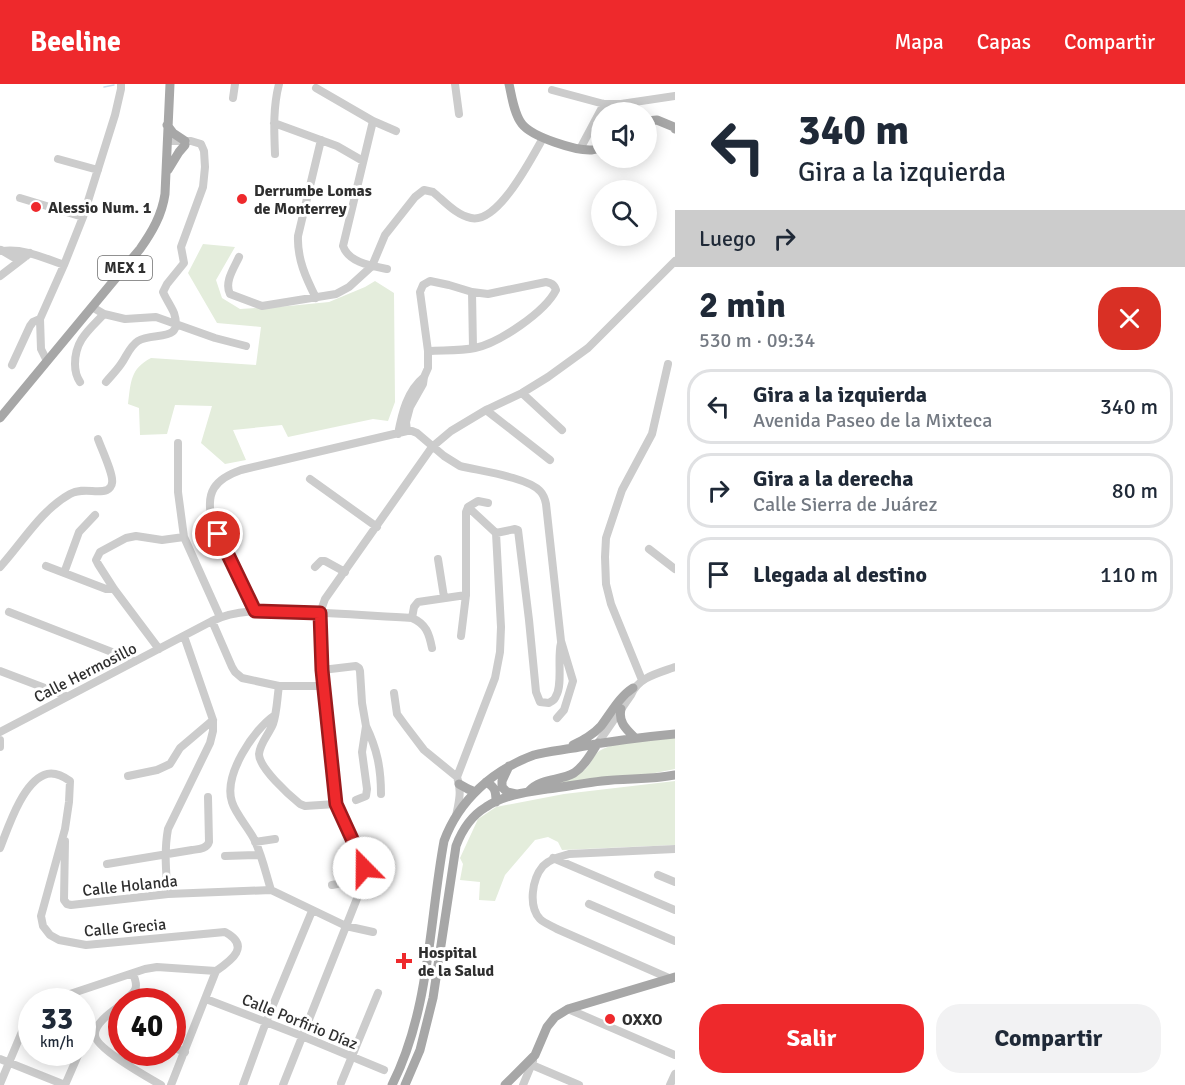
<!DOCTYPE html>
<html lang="es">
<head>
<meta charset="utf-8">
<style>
  body { margin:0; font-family:Signika,sans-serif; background:#f2f2f3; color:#1f2937; height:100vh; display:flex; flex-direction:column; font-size:22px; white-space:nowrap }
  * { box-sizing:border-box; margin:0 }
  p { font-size:20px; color:#747a83 }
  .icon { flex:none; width:33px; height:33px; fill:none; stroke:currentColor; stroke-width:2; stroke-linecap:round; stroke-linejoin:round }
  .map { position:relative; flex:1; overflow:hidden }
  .side { display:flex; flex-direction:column; background:#fff; width:510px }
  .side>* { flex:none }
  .guide { background:#fff; color:#1f2937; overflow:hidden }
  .controls { position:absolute; left:591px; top:18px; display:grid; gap:12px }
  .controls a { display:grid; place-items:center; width:66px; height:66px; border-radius:50%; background:#fff; box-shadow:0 3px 15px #0003; font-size:30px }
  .speed { position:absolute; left:18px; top:904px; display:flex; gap:12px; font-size:30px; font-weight:700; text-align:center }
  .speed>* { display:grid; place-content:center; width:78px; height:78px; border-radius:50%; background:#fff; box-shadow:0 3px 15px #0003; line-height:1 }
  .speed small { font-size:15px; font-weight:400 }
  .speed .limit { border:9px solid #d22; background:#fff; color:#111 }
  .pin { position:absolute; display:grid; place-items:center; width:51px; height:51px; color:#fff; margin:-26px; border:3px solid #fff; border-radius:50%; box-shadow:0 2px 6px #0007 }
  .me { position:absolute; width:66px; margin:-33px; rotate:338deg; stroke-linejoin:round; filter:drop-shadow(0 0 4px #0008) }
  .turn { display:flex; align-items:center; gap:21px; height:126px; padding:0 24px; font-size:27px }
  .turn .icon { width:78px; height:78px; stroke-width:2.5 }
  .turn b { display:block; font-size:42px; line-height:51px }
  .then { display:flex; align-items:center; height:57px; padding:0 24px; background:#0003; gap:12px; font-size:22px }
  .round { display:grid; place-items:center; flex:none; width:63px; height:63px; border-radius:24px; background:#f2f2f3 }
  .headline { display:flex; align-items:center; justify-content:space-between; height:102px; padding:0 24px }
  h1 { font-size:36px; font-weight:700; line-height:45px }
  .cta { display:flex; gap:12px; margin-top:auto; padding:12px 24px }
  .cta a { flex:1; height:69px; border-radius:24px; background:#ee292c; color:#fff; font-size:24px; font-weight:700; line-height:69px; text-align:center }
  .cta a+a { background:#f2f2f3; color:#1f2937 }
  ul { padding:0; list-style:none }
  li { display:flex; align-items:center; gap:18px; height:75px; margin:0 12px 9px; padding:0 12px; border:3px solid #e0e1e3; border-radius:24px }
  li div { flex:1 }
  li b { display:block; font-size:22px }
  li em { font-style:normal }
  header { display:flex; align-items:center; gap:36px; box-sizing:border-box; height:84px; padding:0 30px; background:#ee292c; color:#fff }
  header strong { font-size:28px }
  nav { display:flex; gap:33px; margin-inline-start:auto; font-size:21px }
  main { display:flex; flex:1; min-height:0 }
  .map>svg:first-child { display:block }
  .grass { fill:#e4eddc }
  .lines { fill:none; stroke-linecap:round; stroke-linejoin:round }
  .stream { stroke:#c7dced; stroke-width:1.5 }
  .minor { stroke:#ccc; stroke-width:8 }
  .major { stroke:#a7a7a7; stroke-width:9 }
  .route-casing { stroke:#9b1b1d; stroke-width:15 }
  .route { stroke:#ee292c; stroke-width:10 }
  .poi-dot { fill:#ee292c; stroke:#fff; stroke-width:2 }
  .labels { text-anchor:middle; stroke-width:6; stroke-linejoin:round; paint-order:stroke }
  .shield { fill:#fff; stroke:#6d6d6d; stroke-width:1.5 }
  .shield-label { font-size:15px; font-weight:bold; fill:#2f2f2f }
  .poi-label { font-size:16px; font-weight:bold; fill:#2f2f2f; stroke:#fff; text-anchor:start }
  .street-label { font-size:16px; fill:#2f2f2f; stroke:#fff }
</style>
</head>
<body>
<header>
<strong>Beeline</strong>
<nav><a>Mapa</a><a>Capas</a><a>Compartir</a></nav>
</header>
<main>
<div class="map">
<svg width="675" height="1001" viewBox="0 0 675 1001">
  <rect width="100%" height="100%" fill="#fff"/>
  <path class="grass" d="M203,160L235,163L216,196L222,214L240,225L289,222L329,218L365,203L375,197L394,209L395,318L388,337L373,335L288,353L282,341L233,346L246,376L225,380L201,359L212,322L175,321L167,350L140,351L139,324L128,320C131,298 130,285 151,274L256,281L261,243L217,239L188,189Z
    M675,653V685L645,691L544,702C554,698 575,693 583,687C592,681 592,671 601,666C619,656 654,655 675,653Z
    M675,697V761L562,766L558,758L548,753L535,756L505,791L495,817L479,816L480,798L460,796L463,780L460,774L478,735L496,723L564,710Z"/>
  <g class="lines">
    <path class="stream" d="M104,3L114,1"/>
    <path class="minor" d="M455,0L459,30
      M316,4L373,37L396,47
      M552,6L604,20H621L675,12
      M233,14L235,0
      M373,37L343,162C349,179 372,182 387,185
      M274,39L337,62L363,77
      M580,65L604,20
      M275,70C274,46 273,23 279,0
      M58,75L98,86
      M20,114L83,133
      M1,166L13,173L26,172
      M2,167C24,164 44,174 64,181
      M239,173C234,184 224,198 230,210L262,222L336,210L349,203L372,182L385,151L415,113L424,106L433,108C444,117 456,131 471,134C498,140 531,75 543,54
      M0,192L30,169
      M472,208L473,264
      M316,214C306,194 297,175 298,152L321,56
      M92,223L104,230L125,235L156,233L215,254L246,262
      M47,277L41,265L40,235L64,181L83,133L115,31L121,5V0
      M12,281L30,242L33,238L40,235
      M80,298C76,292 75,287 75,280C75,256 89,246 104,230
      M106,298C111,292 117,286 121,280C127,272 129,263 138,257C153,247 184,260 174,229C171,222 166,215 163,208L167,200L184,179L181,163L203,103L205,83L204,67L201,60L191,57H167
      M522,309L562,346
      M486,326L550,376
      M407,347L406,338L410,323L423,300L424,293L428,284V267L420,208L423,201L430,197L449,201L472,208L488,210L546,198C551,199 554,200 556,206C545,228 499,259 475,264C460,267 443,266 428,267
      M398,350C402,329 407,307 424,293
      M178,359V408L184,453L220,533
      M310,395L377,443
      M468,423L478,417L488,419
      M496,449L515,445L518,446L529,536L536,608L540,618L549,619C552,617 555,616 556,612C563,601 557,574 561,559
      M649,465L675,485
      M438,475L444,513
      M46,482L106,505H114
      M0,483C22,459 41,426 70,410C83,403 97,410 107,406C109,405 112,402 112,399C114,391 101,364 98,355
      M315,483L321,477H325L345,488
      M64,489L79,448L95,431
      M255,527L212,436C205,408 215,395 241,386L407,347H412L417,349L444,372L460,382C480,387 527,393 540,407C544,411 545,415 546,420L561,557L573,597L564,626L557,634
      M9,528L135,577
      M412,534L414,523L418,518L466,511
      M212,537L232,583L235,588L242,594L279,602H324
      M159,565L114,505L98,480L96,476L100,468L126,454L136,452L162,456L184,453
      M322,586L356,582L359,584L360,587L362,619L366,642L362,668L367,705L366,712L356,716
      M0,587L66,612
      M642,596L611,520L606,500L605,473L606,454L622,406L652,350L668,280
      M279,602C277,615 277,628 273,640C269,650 260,659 259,670C259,684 289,711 300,720L305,722L336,720
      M394,609L397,630L405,641L424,666L457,693C462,706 459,718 456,732
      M275,631C254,645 223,691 232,718C236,731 249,744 255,757C262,772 266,790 271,806L346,842L373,848
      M366,642C377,665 381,684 381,710
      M0,648L212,537C240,524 269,527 299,528C337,529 374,532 412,534C426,540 429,549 432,564
      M0,656V663
      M598,659L631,611C638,593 659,589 675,583
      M128,692L157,686L170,680L180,664L213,636
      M457,693L495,594L500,568L501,543L496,449L468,423L466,428V511L461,552
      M65,757L64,816L67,820L71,821L168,810L271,806
      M255,758L275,755
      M0,764C8,744 22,700 44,691C53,687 63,692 70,697L69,718L65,745L41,832L43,842L50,851L59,856L86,861L225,848C251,862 232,876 216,887
      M225,772L260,771
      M553,774L675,826
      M107,780L192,766C198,765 207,765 209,758L208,713
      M658,791L675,798
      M332,801L363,795
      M168,810C166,789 164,767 168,745L210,659L213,647V636L184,552
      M589,820L675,857
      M671,895L557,845C552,842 544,839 540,835C528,822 532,795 543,782C550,775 559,773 569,770L675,765
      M206,915L302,952L384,986
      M46,918L145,885L157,883L216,887
      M123,918C134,908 140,906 133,890
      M122,920C113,927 94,939 95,951C95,964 149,994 161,1001
      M568,925L675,971
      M172,963L185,968
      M0,975L65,1001
      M532,981L579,1001
      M341,999L378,909
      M0,1000L21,950L32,930
      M65,1001L79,969
      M171,1001L216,887
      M243,1001L266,938L312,827
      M283,1001L360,807C363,796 365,787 362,777L336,720L322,586L320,529L325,515L432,363L451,347L486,326L522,309L548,293L588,264L675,177
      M523,1001L533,977
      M670,1001L675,990"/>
    <path class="major" d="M509,0C512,13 514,30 522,40C532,53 576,67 592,66C594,66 600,64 602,64
      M646,37L657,36L674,43L675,45
      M167,41L173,49L185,57
      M168,86L179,68L185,61
      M0,334L140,165C152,148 162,131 165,110L170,0
      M621,625C618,638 626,645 635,654
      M573,661C583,656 593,651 601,642C611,629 619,613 633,604
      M509,682L502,697V703L507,708L516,710
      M486,698C495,703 496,707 496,718
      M459,700L468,705L475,708
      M529,707C541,694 560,697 574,689C585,682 591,669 598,659
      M392,1001C430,926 429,838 444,757C459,716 493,686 534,671C548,667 564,666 579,663C611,657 643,653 675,650
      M405,1001L420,966L433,914L456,762C462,746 471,732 486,723C503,711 527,708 547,705C565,703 584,699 602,697C626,694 651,696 675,691
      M505,1001L535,971L547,943L555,933L568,925L675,893"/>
  </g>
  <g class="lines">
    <g class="route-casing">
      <path id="route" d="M218,450L255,527L320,529L322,586L336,720L362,777L364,784"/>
    </g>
    <use href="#route" class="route"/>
  </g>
  <g class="poi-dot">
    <circle cx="242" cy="115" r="6"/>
    <circle cx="36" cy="123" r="6"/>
    <path d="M401 868h6v6h6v6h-6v6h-6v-6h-6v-6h6z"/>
    <circle cx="610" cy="935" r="6"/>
  </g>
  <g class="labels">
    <rect class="shield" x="98" y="172" width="54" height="24" rx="4.5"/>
    <g class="shield-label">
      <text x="125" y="189">MEX 1</text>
    </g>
    <g class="poi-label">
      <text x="254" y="112">Derrumbe Lomas<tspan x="254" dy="18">de Monterrey</tspan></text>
      <text x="48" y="129">Alessio Num. 1</text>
      <text x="418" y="874">Hospital<tspan x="418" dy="18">de la Salud</tspan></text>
      <text x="622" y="941">OXXO</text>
    </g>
    <g class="street-label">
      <text transform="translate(85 588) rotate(-27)" y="6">Calle Hermosillo</text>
      <text transform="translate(130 801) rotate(-6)" y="6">Calle Holanda</text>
      <text transform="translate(125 843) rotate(-5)" y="6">Calle Grecia</text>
      <text transform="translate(300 937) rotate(22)" y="6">Calle Porfirio Díaz</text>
    </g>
  </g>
</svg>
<div class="controls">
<a><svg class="icon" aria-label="sound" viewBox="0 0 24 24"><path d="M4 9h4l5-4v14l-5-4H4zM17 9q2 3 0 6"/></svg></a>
<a><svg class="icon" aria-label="search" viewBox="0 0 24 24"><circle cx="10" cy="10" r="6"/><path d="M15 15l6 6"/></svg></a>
</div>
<div class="speed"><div>33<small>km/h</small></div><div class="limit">40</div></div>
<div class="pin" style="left:218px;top:450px;background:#d93025"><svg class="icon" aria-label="arrive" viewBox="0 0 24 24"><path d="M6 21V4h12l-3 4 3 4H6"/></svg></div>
<svg class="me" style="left:364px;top:784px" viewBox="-20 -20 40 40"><circle r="19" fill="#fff"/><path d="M0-13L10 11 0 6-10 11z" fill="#ee292c"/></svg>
</div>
<section class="side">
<div class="guide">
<div class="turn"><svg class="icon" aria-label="left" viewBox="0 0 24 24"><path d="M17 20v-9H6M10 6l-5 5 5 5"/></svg><div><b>340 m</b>Gira a la izquierda</div></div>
<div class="then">Luego<svg class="icon" aria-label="right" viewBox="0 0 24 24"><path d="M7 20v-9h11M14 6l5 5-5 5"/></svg></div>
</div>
<div class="headline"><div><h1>2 min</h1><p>530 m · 09:34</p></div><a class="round" style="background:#d93025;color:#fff"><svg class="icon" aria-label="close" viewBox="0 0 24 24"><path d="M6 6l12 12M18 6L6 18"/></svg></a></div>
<ul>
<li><svg class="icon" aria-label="left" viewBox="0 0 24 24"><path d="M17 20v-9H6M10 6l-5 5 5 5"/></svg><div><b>Gira a la izquierda</b><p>Avenida Paseo de la Mixteca</p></div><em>340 m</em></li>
<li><svg class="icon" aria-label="right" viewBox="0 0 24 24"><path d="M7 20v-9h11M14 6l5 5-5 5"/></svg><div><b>Gira a la derecha</b><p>Calle Sierra de Juárez</p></div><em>80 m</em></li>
<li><svg class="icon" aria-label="arrive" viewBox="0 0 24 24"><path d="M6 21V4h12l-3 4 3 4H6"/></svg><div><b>Llegada al destino</b></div><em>110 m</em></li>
</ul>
<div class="cta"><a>Salir</a><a>Compartir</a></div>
</section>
</main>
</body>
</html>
